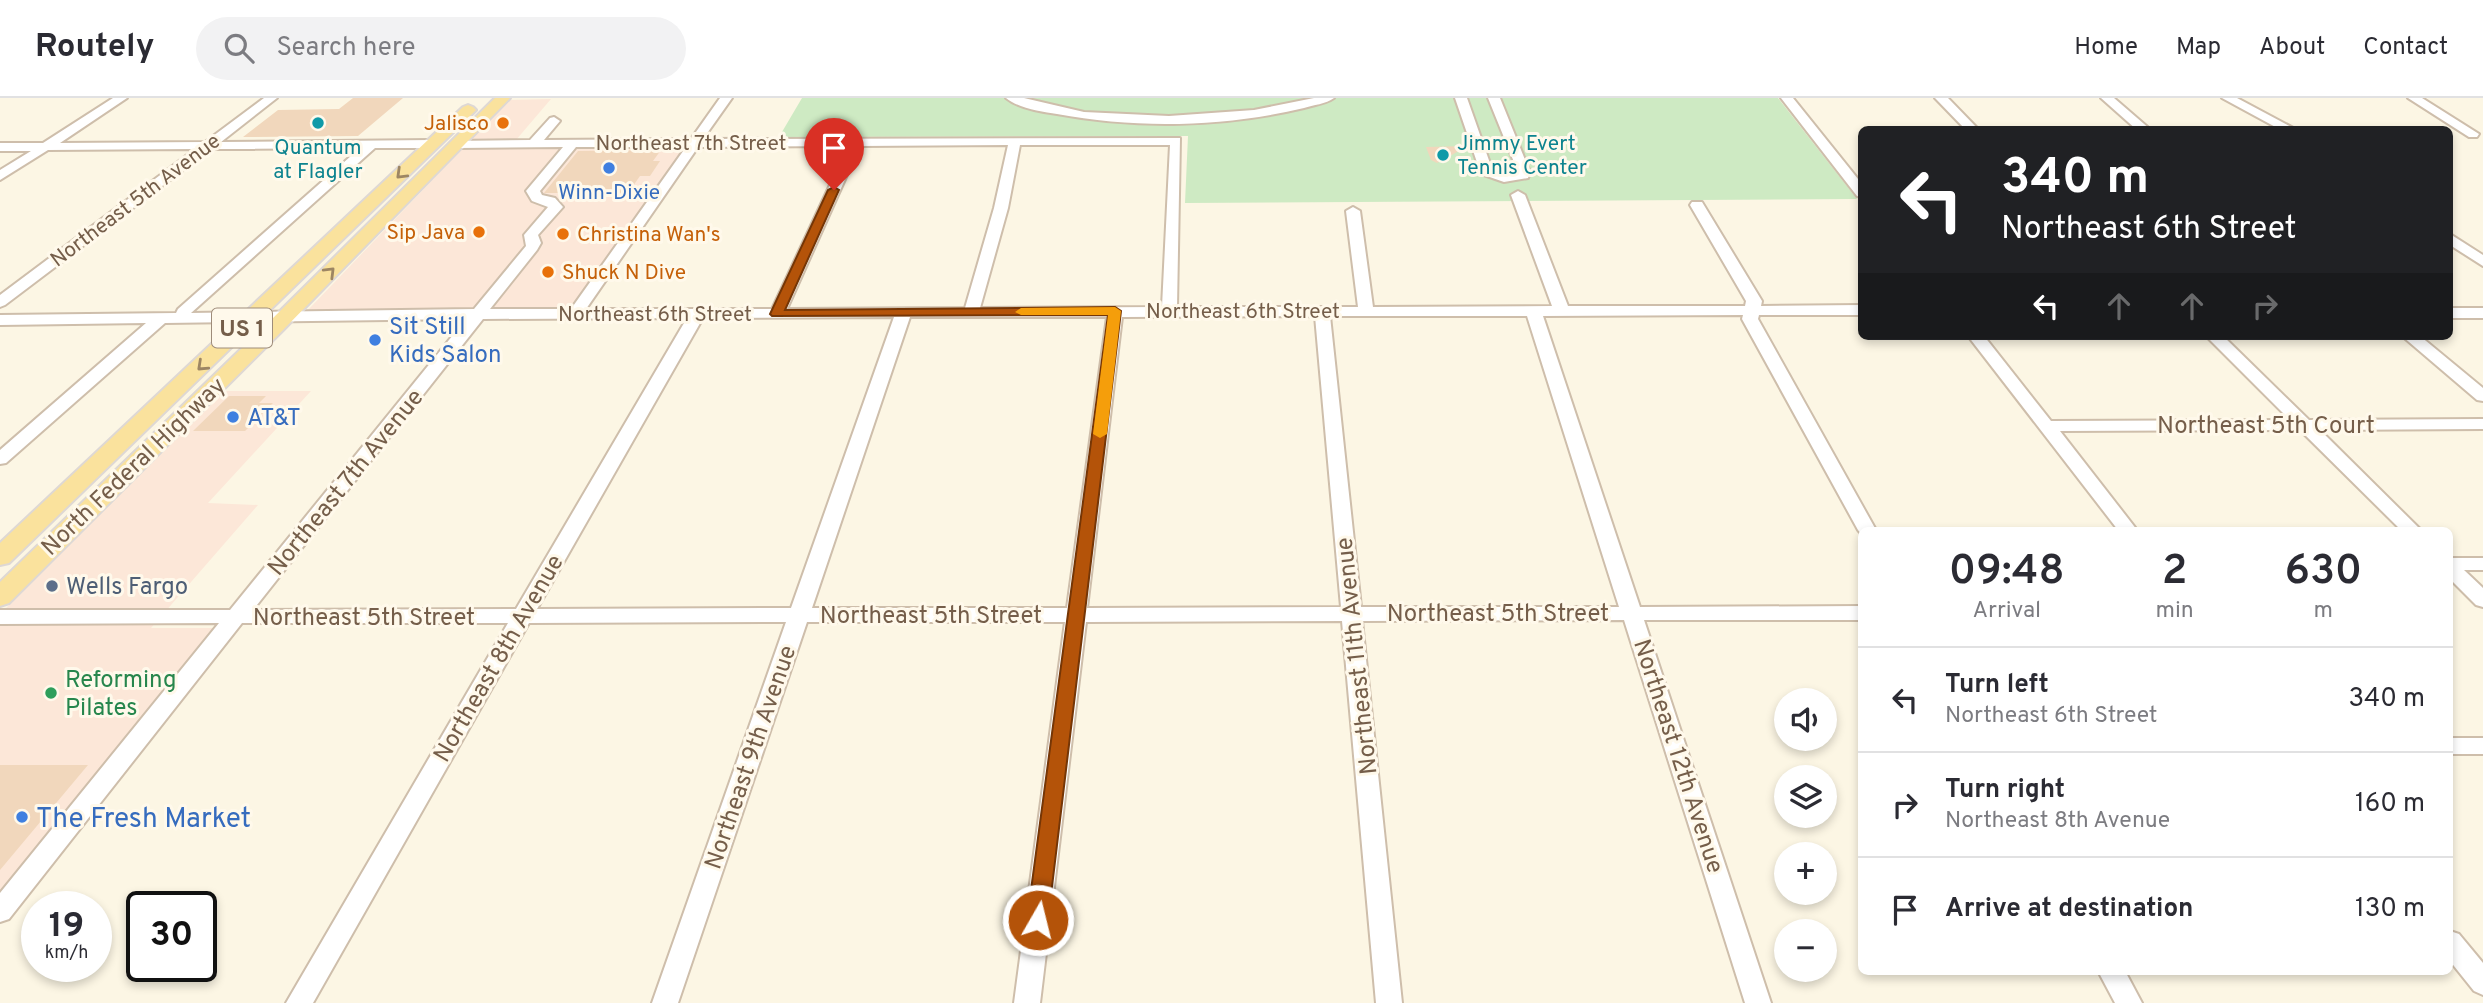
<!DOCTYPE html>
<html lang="en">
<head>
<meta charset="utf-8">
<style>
  body { margin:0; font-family:Overpass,sans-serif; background:#f2f2f3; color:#2b2b33; height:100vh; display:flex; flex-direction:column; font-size:26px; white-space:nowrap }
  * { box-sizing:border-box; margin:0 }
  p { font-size:23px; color:#7c7c81 }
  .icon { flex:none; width:38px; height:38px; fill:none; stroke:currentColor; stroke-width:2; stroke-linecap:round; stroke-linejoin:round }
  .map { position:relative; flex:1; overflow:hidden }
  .drawer { position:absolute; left:1858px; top:429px; width:595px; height:448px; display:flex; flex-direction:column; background:#fff; border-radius:10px; box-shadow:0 4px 10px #0003 }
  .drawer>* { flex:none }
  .hud { position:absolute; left:1858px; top:28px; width:595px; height:214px; border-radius:10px; box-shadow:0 4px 10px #0003; background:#202124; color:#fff; overflow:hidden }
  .tools { position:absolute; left:1774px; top:590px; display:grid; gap:14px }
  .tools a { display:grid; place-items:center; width:63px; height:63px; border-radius:50%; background:#fff; box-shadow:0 4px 10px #0003; font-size:35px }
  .speed { position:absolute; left:21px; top:793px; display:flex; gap:14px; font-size:35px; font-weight:700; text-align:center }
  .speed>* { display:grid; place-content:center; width:91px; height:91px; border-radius:50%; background:#fff; box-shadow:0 4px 10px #0003; line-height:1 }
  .speed small { font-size:18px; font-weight:400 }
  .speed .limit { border:4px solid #111; border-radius:10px; background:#fff; color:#111 }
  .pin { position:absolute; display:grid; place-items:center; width:60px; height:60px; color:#fff; margin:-72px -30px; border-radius:50% 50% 50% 0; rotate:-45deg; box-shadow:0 0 7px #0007 }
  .pin .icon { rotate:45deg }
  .me { position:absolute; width:77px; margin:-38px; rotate:8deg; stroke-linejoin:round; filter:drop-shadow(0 0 5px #0008) }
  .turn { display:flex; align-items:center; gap:24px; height:147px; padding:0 28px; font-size:32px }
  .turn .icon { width:91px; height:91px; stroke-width:2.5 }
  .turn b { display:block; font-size:49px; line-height:60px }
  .lanes { display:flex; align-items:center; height:66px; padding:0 28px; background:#0003; justify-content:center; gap:35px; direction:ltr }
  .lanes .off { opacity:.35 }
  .eta { display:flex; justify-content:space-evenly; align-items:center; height:119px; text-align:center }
  .eta b { font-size:42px; font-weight:600; line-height:49px }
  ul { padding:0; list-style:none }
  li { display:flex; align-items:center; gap:21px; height:105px; padding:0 28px; border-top:2px solid #e1e1e2 }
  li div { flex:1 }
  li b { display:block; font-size:26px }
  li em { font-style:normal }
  header { display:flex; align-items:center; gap:42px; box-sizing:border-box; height:98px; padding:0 35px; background:#fff; border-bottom:2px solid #e1e1e2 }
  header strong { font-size:33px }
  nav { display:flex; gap:38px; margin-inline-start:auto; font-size:24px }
  .search { width:490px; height:63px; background:#f2f2f3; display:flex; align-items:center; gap:18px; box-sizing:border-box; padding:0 24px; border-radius:38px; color:#7c7c81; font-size:26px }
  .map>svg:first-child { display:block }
  .commercial { fill:#fce7d8 }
  .green { fill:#ceeac3 }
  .building { fill:#f1d7bc }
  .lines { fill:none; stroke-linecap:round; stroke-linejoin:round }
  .minor-casing { stroke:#cebeab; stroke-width:4 }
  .major-casing { stroke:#ded8d4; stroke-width:4 }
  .minor { fill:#fff; fill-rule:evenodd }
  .major { fill:#fae29d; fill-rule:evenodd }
  .oneway { stroke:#9d8663 }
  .route { fill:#b45309; stroke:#753606; stroke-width:2 }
  .slow { fill:#f59e0b }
  .culture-dot { fill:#0f9aa8; stroke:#fff9eb; stroke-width:2.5 }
  .food-dot { fill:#e8710a; stroke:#fff9eb; stroke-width:2.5 }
  .shop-dot { fill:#3f7fe0; stroke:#fff9eb; stroke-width:2.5 }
  .service-dot { fill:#5c6f8a; stroke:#fff9eb; stroke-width:2.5 }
  .leisure-dot { fill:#2e9e5b; stroke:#fff9eb; stroke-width:2.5 }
  .labels { text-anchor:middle; stroke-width:6; stroke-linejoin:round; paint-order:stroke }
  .far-food-label { font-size:21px; fill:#c56008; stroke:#fff9eb; text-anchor:end }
  .far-street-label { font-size:21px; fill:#755e4a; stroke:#fff9eb }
  .far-culture-label { font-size:21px; fill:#0d838f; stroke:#fff9eb; text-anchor:start }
  .far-shop-label { font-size:21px; fill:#366cbe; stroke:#fff9eb }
  .shield { fill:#fff9eb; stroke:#9e8c7a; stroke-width:2 }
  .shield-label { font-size:23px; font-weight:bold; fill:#755e4a }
  .shop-label { font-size:24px; fill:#366cbe; stroke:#fff9eb; text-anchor:start }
  .street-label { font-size:24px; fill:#755e4a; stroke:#fff9eb }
  .service-label { font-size:24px; fill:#4e5e75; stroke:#fff9eb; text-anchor:start }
  .leisure-label { font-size:24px; fill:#27864d; stroke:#fff9eb; text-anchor:start }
  .near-shop-label { font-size:28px; fill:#366cbe; stroke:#fff9eb; text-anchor:start }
</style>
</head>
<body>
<header>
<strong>Routely</strong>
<div class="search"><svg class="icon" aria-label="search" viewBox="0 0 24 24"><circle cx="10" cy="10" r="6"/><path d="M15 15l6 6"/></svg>Search here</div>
<nav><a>Home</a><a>Map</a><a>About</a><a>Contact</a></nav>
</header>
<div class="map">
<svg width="2483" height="905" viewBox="0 0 2483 905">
  <rect width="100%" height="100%" fill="#fcf6e4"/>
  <path class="commercial" d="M551,1L510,49H685L571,210L307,213L509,2Z
    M225,293H311L208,405L258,407L151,530H215L0,794V516Z"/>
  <path class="green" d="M802,0H1778L1857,101L1185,105L1188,38L779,39Z"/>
  <path class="building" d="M353,0H403L358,38L243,39L278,12L339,11Z
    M1468,48L1437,65L1431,62L1426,49Z
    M661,52L653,63H660L650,78H640L628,95H544L578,53Z
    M229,298H266L259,305H273L245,333H193Z
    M0,667H88L0,772Z"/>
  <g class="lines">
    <g class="minor-casing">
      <path id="minor" d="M113,0H127L60,45L205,44L264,0H277L221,44L432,42L438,46L432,50H375L191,215L474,211L526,148L524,137L548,109L532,103L526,93L563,49L457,50L451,46L453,43L530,42L550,20L554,19L560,23L544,42L691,41L720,0H732L703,41L1180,40L1177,209H1358L1346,113L1353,109L1360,113L1373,209L1552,208L1511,97L1518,93L1525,97L1568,208H1745L1746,203L1690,107L1692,104H1702L1762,203L1761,208L1862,207V217H1759L1758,221L1876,432H1862V437L1858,432L1742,221L1743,217L1543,218L1640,509L1862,508V522H1644L1771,905H1745L1624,522L1362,523L1402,905H1376L1342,523L1086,524L1040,905H1014L1065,524H807L678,905H652L786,524L529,525L313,905H286L508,525H242L9,821L0,824V795L219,525L0,526V512H230L466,221L165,225L6,365L0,366V352L146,225L0,227V217L176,215L178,211L360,50L211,51L5,207L0,209V197L195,51L48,52L0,82V72L31,53H0V45H43ZM1008,47L994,110L965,210L787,211L860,48ZM1020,47H1170L1162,209L980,210L1008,110ZM848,48L772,211H586L698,49ZM576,49H686L571,211H490L537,152L541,145L538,137L563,109L555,100L542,97L540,93ZM1315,218L1341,509L1087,510L1122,219ZM1330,218H1527L1619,509H1361ZM894,219L791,510L537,511L703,220ZM910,219H1107L1067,510H812ZM687,220L516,511L253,512L483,221Z
        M1006,0H1024L1084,14L1169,18L1254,12L1314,0H1334C1326,6 1313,7 1304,10C1224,29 1137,31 1057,16C1041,14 1018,10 1006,0Z
        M1455,0H1467L1492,71C1500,75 1509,79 1518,74L1488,0H1500L1530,74L1528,80L1504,84L1481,76Z
        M1781,0H1793L1862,86V99L1857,98Z
        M1935,0H1948L1979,32H1966Z
        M2101,0H2114L2151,32H2137Z
        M2222,0H2237L2297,32H2281Z
        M2408,0H2422L2479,36L2477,39H2469Z
        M2450,136L2483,157V168L2450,147Z
        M2450,210H2483V220H2450Z
        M1968,238H1984L2051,323L2290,322L2206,238H2223L2309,322L2483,321V331L2320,332L2421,432H2401L2300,332L2060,333L2137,432H2118Z
        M2402,238H2420L2483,290V303L2477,302Z
        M2450,460H2483V472H2464L2483,490V509L2476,507L2450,481Z
        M2450,640H2483V656H2450Z
        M2450,833L2459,836L2483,865V897L2474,893L2450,863Z
        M2098,873H2125L2142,905H2115Z"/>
    </g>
    <g class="major-casing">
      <path id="major" d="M495,0H510L283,232L9,505L0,508V484L269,224Z
        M468,7L473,9L476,12L473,15L9,465L0,467V445L463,9Z"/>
    </g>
    <use href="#minor" class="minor"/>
    <use href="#major" class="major"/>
  </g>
  <defs><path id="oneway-chevron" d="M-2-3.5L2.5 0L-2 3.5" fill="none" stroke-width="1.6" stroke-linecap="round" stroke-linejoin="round" transform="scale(1.75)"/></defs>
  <g class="oneway">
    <use href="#oneway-chevron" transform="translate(401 76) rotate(136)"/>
    <use href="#oneway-chevron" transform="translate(330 174) rotate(-45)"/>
    <use href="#oneway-chevron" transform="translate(202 268) rotate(137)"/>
  </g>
  <path class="route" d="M834,89L839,92L785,212L1115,209L1121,213L1048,822L1045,828L1038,831L1031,828L1027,822L1108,217L772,218L770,216L828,92Z"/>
  <path class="slow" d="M1115,209L1121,213L1107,336L1100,340L1093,336L1108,217H1021L1015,214L1021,210Z"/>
  <g class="culture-dot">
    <circle cx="318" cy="25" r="7"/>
    <circle cx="1443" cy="57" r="7"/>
  </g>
  <g class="food-dot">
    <circle cx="503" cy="25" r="7"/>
    <circle cx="479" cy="134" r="7"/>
    <circle cx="563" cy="136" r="7"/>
    <circle cx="548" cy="174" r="7"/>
  </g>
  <g class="shop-dot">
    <circle cx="609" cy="70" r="7"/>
    <circle cx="375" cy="242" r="7"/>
    <circle cx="233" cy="319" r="7"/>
    <circle cx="22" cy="719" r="7"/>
  </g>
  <circle class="service-dot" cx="52" cy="488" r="7"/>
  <circle class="leisure-dot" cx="51" cy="595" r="7"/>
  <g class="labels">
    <g class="far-food-label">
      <text x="489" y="32">Jalisco</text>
      <text x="465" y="141">Sip Java</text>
      <text x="577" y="143" text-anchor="start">Christina Wan's</text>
      <text x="562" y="181" text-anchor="start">Shuck N Dive</text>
    </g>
    <g class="far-street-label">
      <text x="691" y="52">Northeast 7th Street</text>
      <text transform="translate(135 102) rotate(-37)" y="7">Northeast 5th Avenue</text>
      <text x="1243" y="220">Northeast 6th Street</text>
      <text x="655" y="223">Northeast 6th Street</text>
    </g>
    <g class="far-culture-label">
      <text x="1457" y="52">Jimmy Evert<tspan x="1457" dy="24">Tennis Center</tspan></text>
      <text x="318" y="56" text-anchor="middle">Quantum<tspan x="318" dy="24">at Flagler</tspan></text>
    </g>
    <g class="far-shop-label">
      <text x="609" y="101">Winn-Dixie</text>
    </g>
    <rect class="shield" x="212" y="210.5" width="60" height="39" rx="5"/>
    <g class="shield-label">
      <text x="242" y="238">US 1</text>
    </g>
    <g class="shop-label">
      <text x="389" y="236">Sit Still<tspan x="389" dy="28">Kids Salon</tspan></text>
      <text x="247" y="327">AT&amp;T</text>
    </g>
    <g class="street-label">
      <text x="2266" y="335">Northeast 5th Court</text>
      <text transform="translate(133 368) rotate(-44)" y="8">North Federal Highway</text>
      <text transform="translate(345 384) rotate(-51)" y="8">Northeast 7th Avenue</text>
      <text x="1498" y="523">Northeast 5th Street</text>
      <text x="931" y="525">Northeast 5th Street</text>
      <text x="364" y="527">Northeast 5th Street</text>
      <text transform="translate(1356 558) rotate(-96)" y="8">Northeast 11th Avenue</text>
      <text transform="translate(498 560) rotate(-60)" y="8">Northeast 8th Avenue</text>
      <text transform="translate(1679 658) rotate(72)" y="8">Northeast 12th Avenue</text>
      <text transform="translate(750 659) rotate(-71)" y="8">Northeast 9th Avenue</text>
    </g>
    <g class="service-label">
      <text x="66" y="496">Wells Fargo</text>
    </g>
    <g class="leisure-label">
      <text x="65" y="589">Reforming<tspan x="65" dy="28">Pilates</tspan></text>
    </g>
    <g class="near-shop-label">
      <text x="36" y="729">The Fresh Market</text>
    </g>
  </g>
</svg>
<div class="tools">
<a><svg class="icon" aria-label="sound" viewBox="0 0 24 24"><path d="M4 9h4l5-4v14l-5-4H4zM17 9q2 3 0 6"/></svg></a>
<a><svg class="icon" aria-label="layers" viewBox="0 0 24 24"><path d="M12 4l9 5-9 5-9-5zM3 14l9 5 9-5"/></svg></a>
<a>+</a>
<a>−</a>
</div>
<div class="speed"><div>19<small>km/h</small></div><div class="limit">30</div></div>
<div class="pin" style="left:834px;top:92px;background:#d93025"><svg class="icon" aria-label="arrive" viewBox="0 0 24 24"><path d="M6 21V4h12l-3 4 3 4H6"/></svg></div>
<svg class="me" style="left:1038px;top:822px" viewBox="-20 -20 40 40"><circle r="17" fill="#b45309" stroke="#fff" stroke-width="3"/><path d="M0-11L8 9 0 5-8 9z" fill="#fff"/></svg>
<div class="hud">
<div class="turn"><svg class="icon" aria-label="left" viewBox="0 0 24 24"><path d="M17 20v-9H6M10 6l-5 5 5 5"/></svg><div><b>340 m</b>Northeast 6th Street</div></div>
<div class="lanes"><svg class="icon" aria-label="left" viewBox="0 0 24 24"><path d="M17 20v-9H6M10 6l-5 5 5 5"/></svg><svg class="icon off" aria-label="ahead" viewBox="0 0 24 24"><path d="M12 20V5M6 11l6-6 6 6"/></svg><svg class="icon off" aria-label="ahead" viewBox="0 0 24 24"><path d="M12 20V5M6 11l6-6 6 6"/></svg><svg class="icon off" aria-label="right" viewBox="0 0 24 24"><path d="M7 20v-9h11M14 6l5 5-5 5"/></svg></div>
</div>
<section class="drawer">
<div class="eta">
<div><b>09:48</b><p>Arrival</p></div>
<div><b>2</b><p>min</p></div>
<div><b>630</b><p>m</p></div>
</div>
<ul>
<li><svg class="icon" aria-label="left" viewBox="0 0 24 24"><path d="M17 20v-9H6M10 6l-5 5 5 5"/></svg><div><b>Turn left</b><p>Northeast 6th Street</p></div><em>340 m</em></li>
<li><svg class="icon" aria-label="right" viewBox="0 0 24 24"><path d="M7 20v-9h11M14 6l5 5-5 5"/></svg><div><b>Turn right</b><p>Northeast 8th Avenue</p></div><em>160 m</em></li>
<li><svg class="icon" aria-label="arrive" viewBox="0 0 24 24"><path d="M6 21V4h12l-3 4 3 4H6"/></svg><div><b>Arrive at destination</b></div><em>130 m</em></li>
</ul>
</section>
</div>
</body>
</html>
